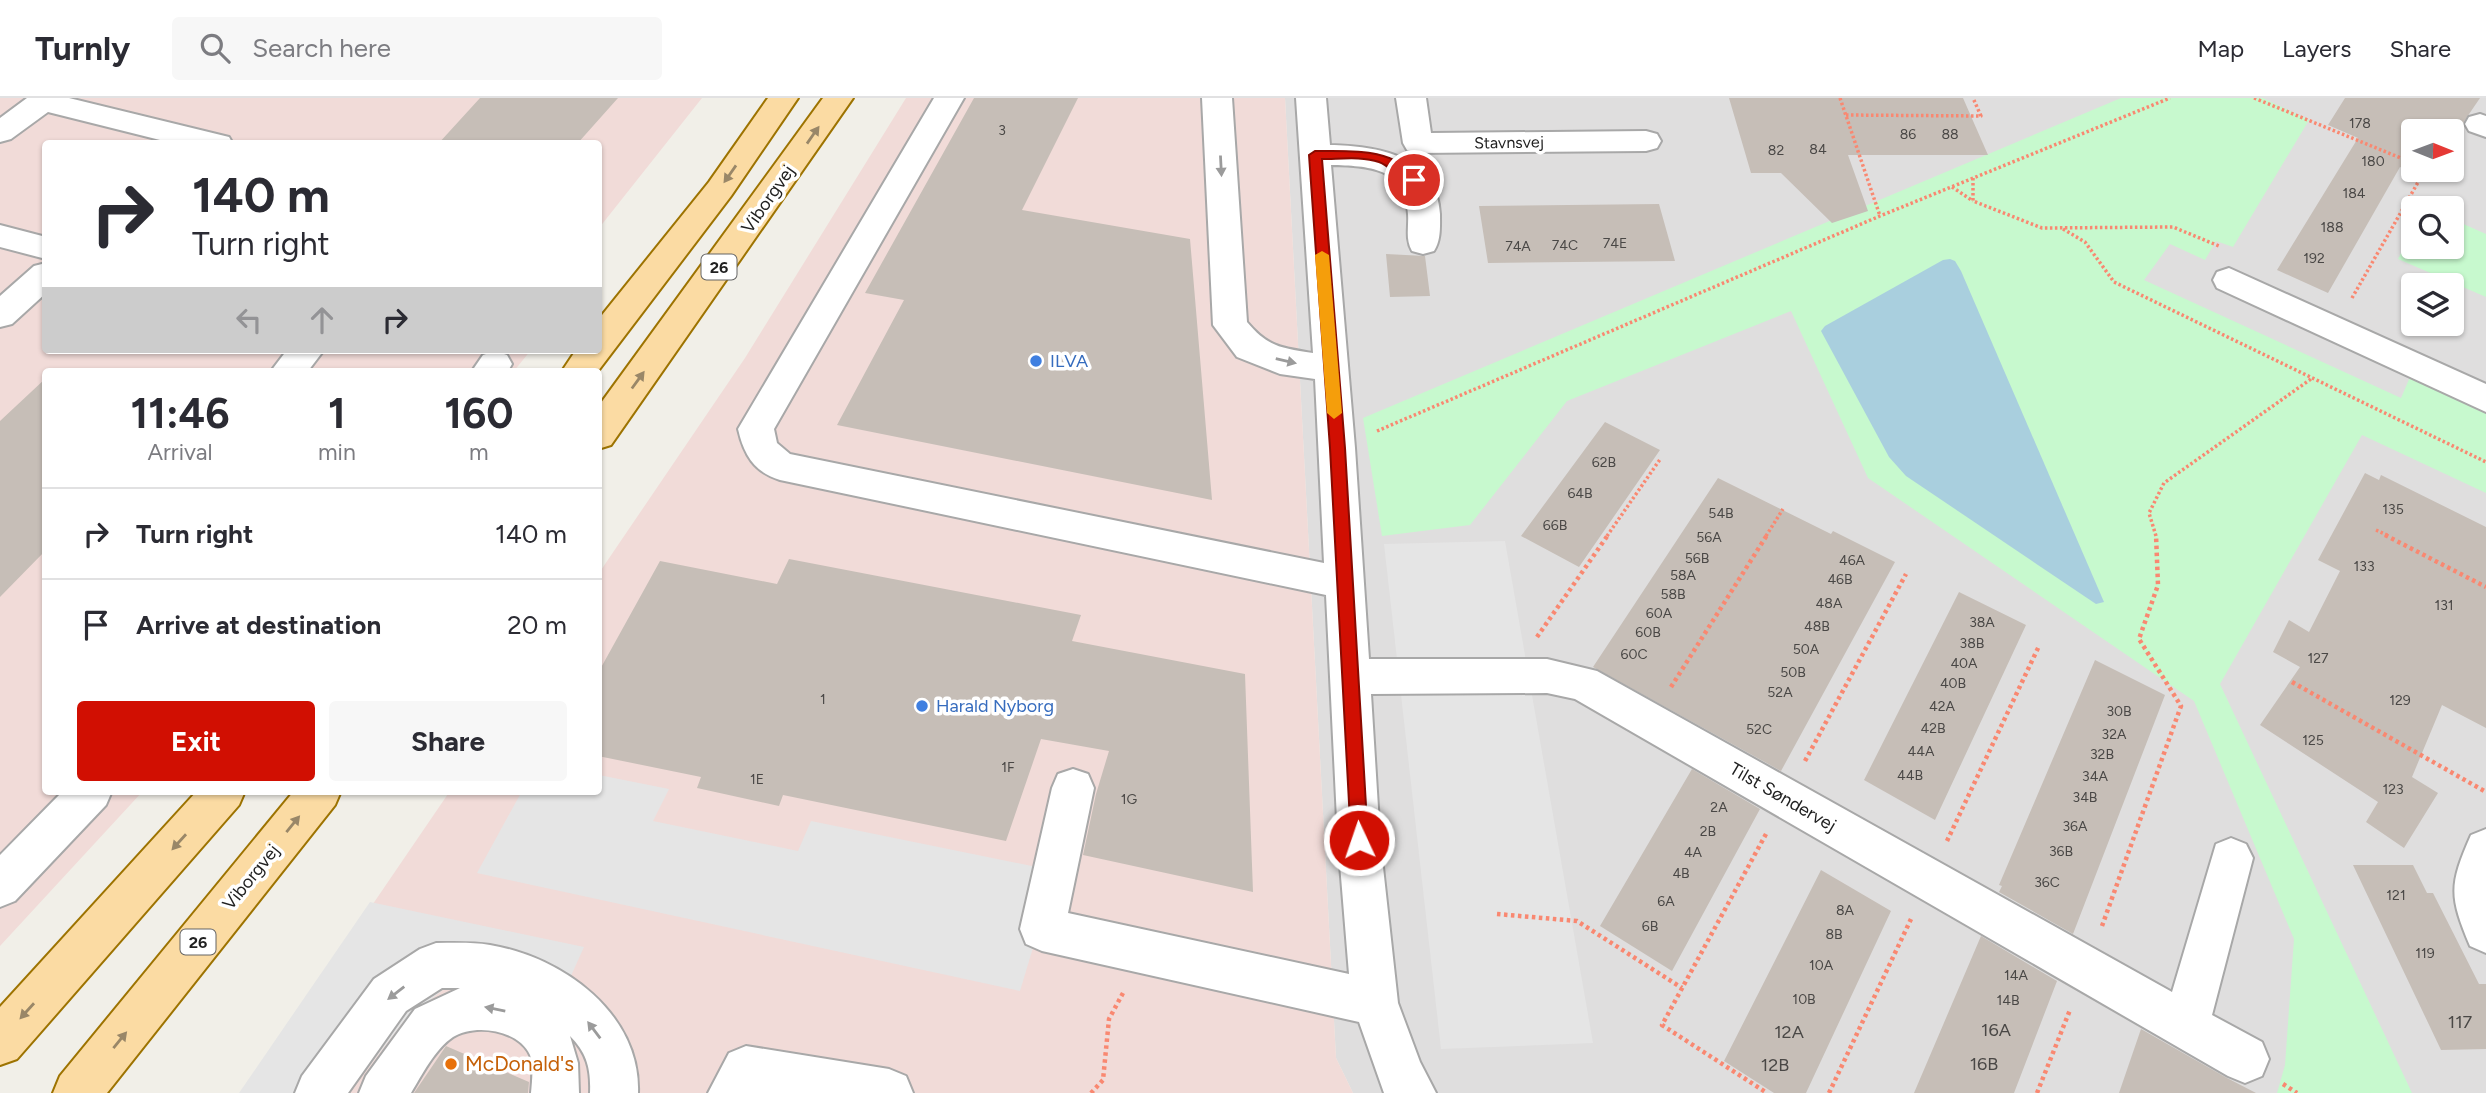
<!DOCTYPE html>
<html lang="en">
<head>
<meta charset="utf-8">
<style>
  body { margin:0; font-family:Figtree,sans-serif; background:#f7f7f7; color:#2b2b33; height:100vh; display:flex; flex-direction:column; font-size:26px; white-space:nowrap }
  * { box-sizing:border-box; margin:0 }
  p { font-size:23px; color:#7c7c81 }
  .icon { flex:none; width:38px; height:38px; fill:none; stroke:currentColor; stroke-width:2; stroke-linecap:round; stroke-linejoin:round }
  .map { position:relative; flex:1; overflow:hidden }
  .panel { position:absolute; left:42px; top:270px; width:560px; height:427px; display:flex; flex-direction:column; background:#fff; border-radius:7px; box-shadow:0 2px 5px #0004 }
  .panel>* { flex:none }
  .hud { position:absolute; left:42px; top:42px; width:560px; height:214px; border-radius:7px; box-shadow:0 2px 5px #0004; background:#fff; color:#2b2b33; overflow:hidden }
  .needle { width:46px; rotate:91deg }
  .buttons { position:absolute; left:2401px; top:21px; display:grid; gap:14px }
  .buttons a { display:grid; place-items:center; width:63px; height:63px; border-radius:7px; background:#fff; box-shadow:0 2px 5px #0004; font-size:35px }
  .pin { position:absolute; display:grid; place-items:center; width:60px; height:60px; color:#fff; margin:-30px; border:4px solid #fff; border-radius:50%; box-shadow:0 2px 7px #0007 }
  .me { position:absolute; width:77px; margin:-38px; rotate:357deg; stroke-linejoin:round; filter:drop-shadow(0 0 5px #0008) }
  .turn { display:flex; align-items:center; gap:24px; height:147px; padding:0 35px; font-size:32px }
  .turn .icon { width:91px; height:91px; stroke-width:2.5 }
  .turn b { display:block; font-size:49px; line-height:60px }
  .lanes { display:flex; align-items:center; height:66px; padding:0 35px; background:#0003; justify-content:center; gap:35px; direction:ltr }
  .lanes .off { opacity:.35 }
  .eta { display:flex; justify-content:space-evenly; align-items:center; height:119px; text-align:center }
  .eta b { font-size:42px; font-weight:700; line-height:49px }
  .cta { display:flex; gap:14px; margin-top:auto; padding:14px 35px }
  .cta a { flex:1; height:80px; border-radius:7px; background:#d10f02; color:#fff; font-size:28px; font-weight:700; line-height:80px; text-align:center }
  .cta a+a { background:#f7f7f7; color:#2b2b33 }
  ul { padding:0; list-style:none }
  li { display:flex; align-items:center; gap:21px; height:91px; padding:0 35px; border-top:2px solid #e1e1e2 }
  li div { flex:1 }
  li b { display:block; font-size:26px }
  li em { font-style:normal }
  header { display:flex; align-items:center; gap:42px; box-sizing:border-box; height:98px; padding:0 35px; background:#fff; border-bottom:2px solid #e1e1e2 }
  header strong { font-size:33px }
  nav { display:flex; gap:38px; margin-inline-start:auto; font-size:24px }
  .search { width:490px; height:63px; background:#f7f7f7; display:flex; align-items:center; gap:18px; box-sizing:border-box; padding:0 24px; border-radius:7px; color:#7c7c81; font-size:26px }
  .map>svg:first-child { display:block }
  .residential { fill:#dfdede; fill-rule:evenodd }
  .commercial { fill:#f1dbd8 }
  .park { fill:#c7f9ce }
  .parking { fill:#e5e5e5 }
  .water { fill:#a9cfde }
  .building { fill:#c6beb7 }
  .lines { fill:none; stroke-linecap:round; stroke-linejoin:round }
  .minor-casing { stroke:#a8a8a8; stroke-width:4 }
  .major-casing { stroke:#9d7301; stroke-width:4 }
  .path-far1 { stroke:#f98871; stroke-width:3.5; stroke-dasharray:2.5 2.5; stroke-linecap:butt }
  .path { stroke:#f98871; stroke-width:4.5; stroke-dasharray:3.5 3.5; stroke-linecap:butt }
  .minor { fill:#fff; fill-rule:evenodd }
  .major { fill:#fbdba3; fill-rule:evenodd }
  .oneway { fill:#998768 }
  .oneway2 { fill:#9b9b9b }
  .route { fill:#d10f02; stroke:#880a01; stroke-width:2 }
  .slow { fill:#f59e0b }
  .shop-dot { fill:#3f7fe0; stroke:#fff; stroke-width:2.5 }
  .food-dot { fill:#e8710a; stroke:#fff; stroke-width:2.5 }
  .labels { text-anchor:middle; stroke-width:7; stroke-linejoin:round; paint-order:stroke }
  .number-label { font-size:14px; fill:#4a4846 }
  .far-street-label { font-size:16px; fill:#212121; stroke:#fff }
  .shield { fill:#fff; stroke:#646464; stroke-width:2 }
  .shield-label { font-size:16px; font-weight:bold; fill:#212121 }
  .street-label { font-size:18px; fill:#212121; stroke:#fff }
  .shop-label { font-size:18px; fill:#366cbe; stroke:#fff; text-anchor:start }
  .near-number-label { font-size:18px; fill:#4a4846 }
  .near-food-label { font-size:21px; fill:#c56008; stroke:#fff; text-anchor:start }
</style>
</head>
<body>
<header>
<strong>Turnly</strong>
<div class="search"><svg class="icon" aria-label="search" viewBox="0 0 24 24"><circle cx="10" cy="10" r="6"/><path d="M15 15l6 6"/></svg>Search here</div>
<nav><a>Map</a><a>Layers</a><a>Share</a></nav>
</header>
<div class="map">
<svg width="2486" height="995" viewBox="0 0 2486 995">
  <rect width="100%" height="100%" fill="#f1efe8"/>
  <path class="residential" d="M1285,0H2486V995H1353L1336,960ZM2413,33H2452V72H2413ZM2413,110H2452V149H2413ZM2413,187H2452V226H2413Z"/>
  <path class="commercial" d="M0,0H702L599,130L598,46H46V252H531L514,273H46V693H143L0,848Z
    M906,0H1285L1336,960L1353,995H244L450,693H598L599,475L745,260Z"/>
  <path class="park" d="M2121,0H2263L2309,22L2233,149L2216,143L2205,162L2170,146L2144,182L2401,300L2410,279L2486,312V395L2362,337L2220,586L2412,995H2277L2285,967L2294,841L2194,603L1868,380L1791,213L1567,303L1470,427L1382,438L1363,320Z
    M2452,121L2486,136V199L2398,161L2413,131V149H2452Z"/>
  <path class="parking" d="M1505,443L1593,945L1441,951L1384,446Z
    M599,677L669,691L653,723L798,753L811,723L1056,773L1020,893L477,775L522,693H598Z
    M370,804L584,849L570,880L459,879L404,923L349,995H239Z"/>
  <path class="water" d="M1950,161L1955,163L1961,173L2104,504L2096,506L1906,378L1889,359L1821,233L1825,228L1943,162Z"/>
  <path class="building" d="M480,0H618L577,46H438Z
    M974,0H1078L1022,112L1190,141L1212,402L837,327L904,202L865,195Z
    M1729,0H1963L1988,57H1848L1868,113L1832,125L1781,75H1751Z
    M2345,0H2480L2463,25L2464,29L2452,51V33H2413V72H2441L2434,83L2400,69L2328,195L2277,172L2358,40L2328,27Z
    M1659,106L1675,163L1488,165L1479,108Z
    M1386,156L1425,158L1430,198L1390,199Z
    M46,280V452L0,499V323Z
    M1605,324L1660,352L1579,469L1521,438Z
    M2365,375L2379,382L2381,377L2486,429V630L2442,607L2412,679L2438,695L2404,750L2366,724L2378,704L2260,627L2300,569L2273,554L2289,522L2309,534L2340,473L2318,462Z
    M1718,380L1831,436L1833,433L1895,464L1781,673L1593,569Z
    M789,461L1081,517L1072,543L1245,576L1253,794L1083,757L1096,696L1109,653L1041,641L1006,743L783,697L779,708L697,690L701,679L598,658V575L660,463L777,486Z
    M1959,494L2026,527L1935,722L1864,682Z
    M2095,562L2165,597L2073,836L1999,794L2002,788L1999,787Z
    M1692,671L1760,711L1672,873L1600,828Z
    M2353,767H2413L2427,795H2433L2479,886H2486V951L2441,952Z
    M1821,772L1891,813L1806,995H1774L1724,963Z
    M1981,838L2057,883L2014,995H1914Z
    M2141,931L2227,980L2256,995H2119Z
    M446,948L529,984L528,995H414Z"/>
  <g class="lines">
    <g class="minor-casing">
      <path id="minor" d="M27,0H69L229,39L233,46H176L48,14L11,41L0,44V20Z
        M934,0H964L774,331L777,345L790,356L1324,465L1315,281L1280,276L1237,259L1213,227L1202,0H1232L1247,224C1268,249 1281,250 1313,255L1296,0H1326L1330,47C1377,48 1437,57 1440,116C1440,129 1441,142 1434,153L1423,156L1412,153C1405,141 1409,129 1408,116C1406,69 1368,68 1331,67L1355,350L1369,561H1547L1597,573L2172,894L2216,746L2231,740L2246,746L2253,760L2212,917L2262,944L2269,961L2262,978L2245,985L2228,978L1575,601L1547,595L1371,596L1380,742L1398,905L1420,964L1436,995H1384L1359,924L1042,853L1026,846L1020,831L1052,690L1058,676L1073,671L1088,676L1094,690L1068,815L1349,876L1338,742L1326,497L780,382C754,374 744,357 738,331Z
        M1396,0H1426L1431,35L1646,33L1657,36L1661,43L1657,50L1646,53L1418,55L1407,52L1403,45Z
        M2480,16L2486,18V39L2469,33L2465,26L2469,19Z
        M0,127L46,139V161L0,149Z
        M46,165V195L12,226L0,229V198L34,168Z
        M2229,170L2486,286V314L2217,190L2213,182L2217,174Z
        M287,252H324L308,273H271Z
        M495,253L507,257L512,266L508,273H472L483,257Z
        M63,693H112L106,707L15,803L0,809V757Z
        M2486,731V855L2470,848C2449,798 2449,787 2471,737Z
        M436,845C454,845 473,844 490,847C563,859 641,916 638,995H590C591,971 587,955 570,938L578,965L579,995H531C532,983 534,968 530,957C519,932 475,925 453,939C435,951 422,977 411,995H359L366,978L415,911L460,890H442L406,913L348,995H295L302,978L374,881L420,851Z
        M746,948L889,971L906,978L913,995H708L729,955Z"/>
    </g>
    <g class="major-casing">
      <path id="major" d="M768,0H798L731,98L598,273H562L576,252H598V222L709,84Z
        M823,0H853L611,347L598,351V309Z
        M197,693H245L239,707L17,961L0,967V909Z
        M294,693H341L335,707L107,995H53L60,978Z"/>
    </g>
    <path class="path-far1" d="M1840,0L1880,118
      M2254,0L2413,65
      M1846,17L1981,18L1973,0
      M1973,80V103L2042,130L2173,129L2219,148
      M1952,89L1973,103
      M2063,131L2085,144L2114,184L2486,364
      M2352,200L2425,72
      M1377,333L1880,118L2170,0
      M2376,432L2389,438
      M1607,438L1661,360
      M1766,438L1783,411
      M2156,438L2149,415L2164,385L2311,281"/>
    <path class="path" d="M2385,437L2486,489
      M1537,539L1608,437
      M2292,584L2486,694
      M1671,589L1767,437
      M1805,663L1906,476
      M1766,736L1662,927L1767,995
      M1947,743L2039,548
      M1497,816L1577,823L1682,890
      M2102,828L2181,608L2139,541L2158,487L2156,437
      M2283,986L2297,995
      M1091,995L1103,982L1109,921L1123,895
      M1829,995L1911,821
      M2037,995L2070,912"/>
    <use href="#minor" class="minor"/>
    <use href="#major" class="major"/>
  </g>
  <defs><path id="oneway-solid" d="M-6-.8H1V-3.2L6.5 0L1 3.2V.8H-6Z" transform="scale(1.75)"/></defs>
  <g class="oneway">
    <use href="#oneway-solid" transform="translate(813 37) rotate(-55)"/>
    <use href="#oneway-solid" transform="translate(730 76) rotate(125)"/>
    <use href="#oneway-solid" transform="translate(638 282) rotate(-54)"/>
    <use href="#oneway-solid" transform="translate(293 726) rotate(-51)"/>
    <use href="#oneway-solid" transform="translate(179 744) rotate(132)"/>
    <use href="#oneway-solid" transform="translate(27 913) rotate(132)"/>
    <use href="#oneway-solid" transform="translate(120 942) rotate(-51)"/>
  </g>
  <g class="oneway2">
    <use href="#oneway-solid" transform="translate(1221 68) rotate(87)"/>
    <use href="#oneway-solid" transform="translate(1286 263) rotate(13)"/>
    <use href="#oneway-solid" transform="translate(396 895) rotate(142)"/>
    <use href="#oneway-solid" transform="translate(495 911) rotate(-169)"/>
    <use href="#oneway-solid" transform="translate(594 932) rotate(-127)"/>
  </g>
  <path class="route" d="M1315,53C1353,53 1393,49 1420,82L1419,85C1403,87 1393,69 1379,64C1362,58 1340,61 1322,61L1345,350L1368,742L1366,748L1359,750L1353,748L1351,742L1330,350L1309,57Z"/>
  <path class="slow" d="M1322,153L1329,157L1342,315L1334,321L1327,315L1315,157Z"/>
  <g class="shop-dot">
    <circle cx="1036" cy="263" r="7"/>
    <circle cx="922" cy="608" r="7"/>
  </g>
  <circle class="food-dot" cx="451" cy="966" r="7"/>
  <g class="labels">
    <g class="number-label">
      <text x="2360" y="30">178</text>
      <text x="1002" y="37">3</text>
      <text x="1908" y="41">86</text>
      <text x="1950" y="41">88</text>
      <text x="1818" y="56">84</text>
      <text x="1776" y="57">82</text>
      <text x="2373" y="68">180</text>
      <text x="2354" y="100">184</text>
      <text x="2332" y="134">188</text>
      <text x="1615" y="150">74E</text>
      <text x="1565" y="152">74C</text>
      <text x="1518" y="153">74A</text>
      <text x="2314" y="165">192</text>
      <text x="1604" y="369">62B</text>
      <text x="1580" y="400">64B</text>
      <text x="2393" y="416">135</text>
      <text x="1721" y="420">54B</text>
      <text x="1555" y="432">66B</text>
      <text x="1709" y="444">56A</text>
      <text x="1697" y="465">56B</text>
      <text x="1852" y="467">46A</text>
      <text x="2364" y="473">133</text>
      <text x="1683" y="482">58A</text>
      <text x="1840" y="486">46B</text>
      <text x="1673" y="501">58B</text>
      <text x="1829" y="510">48A</text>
      <text x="2444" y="512">131</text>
      <text x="1659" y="520">60A</text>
      <text x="1982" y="529">38A</text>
      <text x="1817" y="533">48B</text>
      <text x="1648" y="539">60B</text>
      <text x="1972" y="550">38B</text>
      <text x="1806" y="556">50A</text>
      <text x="1634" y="561">60C</text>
      <text x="2318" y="565">127</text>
      <text x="1964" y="570">40A</text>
      <text x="1793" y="579">50B</text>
      <text x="1953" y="590">40B</text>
      <text x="1780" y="599">52A</text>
      <text x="823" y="606">1</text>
      <text x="2400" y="607">129</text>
      <text x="1942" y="613">42A</text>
      <text x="2119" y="618">30B</text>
      <text x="1933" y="635">42B</text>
      <text x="1759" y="636">52C</text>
      <text x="2114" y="641">32A</text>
      <text x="2313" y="647">125</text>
      <text x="1921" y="658">44A</text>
      <text x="2102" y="661">32B</text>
      <text x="1008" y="674">1F</text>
      <text x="1910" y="682">44B</text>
      <text x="2095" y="683">34A</text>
      <text x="757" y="686">1E</text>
      <text x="2393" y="696">123</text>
      <text x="2085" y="704">34B</text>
      <text x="1129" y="706">1G</text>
      <text x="1719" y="714">2A</text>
      <text x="2075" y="733">36A</text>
      <text x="1708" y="738">2B</text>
      <text x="2061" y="758">36B</text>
      <text x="1693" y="759">4A</text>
      <text x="1681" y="780">4B</text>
      <text x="2047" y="789">36C</text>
      <text x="2396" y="802">121</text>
      <text x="1666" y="808">6A</text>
      <text x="1845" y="817">8A</text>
      <text x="1650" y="833">6B</text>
      <text x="1834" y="841">8B</text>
      <text x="2425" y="860">119</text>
      <text x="1821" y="872">10A</text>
      <text x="2016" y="882">14A</text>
      <text x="1804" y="906">10B</text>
      <text x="2008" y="907">14B</text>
    </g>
    <g class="far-street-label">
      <text transform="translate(1509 44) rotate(-1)" y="6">Stavnsvej</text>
    </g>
    <g class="shield">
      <rect x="701.5" y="156.5" width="35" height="25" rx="5"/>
      <rect x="180.5" y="831.5" width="35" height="25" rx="5"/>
    </g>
    <g class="shield-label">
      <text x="719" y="175">26</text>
      <text x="198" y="850">26</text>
    </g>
    <g class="street-label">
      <text transform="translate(768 101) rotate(-55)" y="6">Viborgvej</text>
      <text transform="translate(1783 699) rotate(30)" y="6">Tilst Søndervej</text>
      <text transform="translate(251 779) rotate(-51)" y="6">Viborgvej</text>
    </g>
    <g class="shop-label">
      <text x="1050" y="269">ILVA</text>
      <text x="936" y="614">Harald Nyborg</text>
    </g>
    <g class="near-number-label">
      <text x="2460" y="930">117</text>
      <text x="1996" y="938">16A</text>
      <text x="1789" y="940">12A</text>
      <text x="1984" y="972">16B</text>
      <text x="1775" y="973">12B</text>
    </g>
    <g class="near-food-label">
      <text x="465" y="973">McDonald's</text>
    </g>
  </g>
</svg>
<div class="buttons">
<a><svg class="needle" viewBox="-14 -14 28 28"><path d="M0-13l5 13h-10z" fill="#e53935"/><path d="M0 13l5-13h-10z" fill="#7c7c81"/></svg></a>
<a><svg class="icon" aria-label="search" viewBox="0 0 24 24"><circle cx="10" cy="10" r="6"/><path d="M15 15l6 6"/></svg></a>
<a><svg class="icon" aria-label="layers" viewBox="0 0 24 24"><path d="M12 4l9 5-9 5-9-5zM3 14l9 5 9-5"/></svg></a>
</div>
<div class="pin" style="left:1414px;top:82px;background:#d93025"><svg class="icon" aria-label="arrive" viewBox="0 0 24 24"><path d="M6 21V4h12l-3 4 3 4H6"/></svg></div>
<svg class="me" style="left:1359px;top:742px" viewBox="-20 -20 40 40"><circle r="17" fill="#d10f02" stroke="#fff" stroke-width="3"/><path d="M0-11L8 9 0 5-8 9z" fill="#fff"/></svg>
<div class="hud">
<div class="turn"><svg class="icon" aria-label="right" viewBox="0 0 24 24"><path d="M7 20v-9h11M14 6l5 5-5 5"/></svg><div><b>140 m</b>Turn right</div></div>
<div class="lanes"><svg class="icon off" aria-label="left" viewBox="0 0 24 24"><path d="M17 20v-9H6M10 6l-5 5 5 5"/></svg><svg class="icon off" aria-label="ahead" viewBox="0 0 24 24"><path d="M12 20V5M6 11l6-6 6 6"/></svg><svg class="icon" aria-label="right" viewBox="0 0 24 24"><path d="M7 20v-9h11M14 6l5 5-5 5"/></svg></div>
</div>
<section class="panel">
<div class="eta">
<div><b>11:46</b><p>Arrival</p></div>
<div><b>1</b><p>min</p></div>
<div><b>160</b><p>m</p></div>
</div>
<ul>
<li><svg class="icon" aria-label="right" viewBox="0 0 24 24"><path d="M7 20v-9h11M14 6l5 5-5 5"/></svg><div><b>Turn right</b></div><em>140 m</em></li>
<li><svg class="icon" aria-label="arrive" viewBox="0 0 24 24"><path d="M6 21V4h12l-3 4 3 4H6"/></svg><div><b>Arrive at destination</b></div><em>20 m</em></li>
</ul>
<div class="cta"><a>Exit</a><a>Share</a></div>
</section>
</div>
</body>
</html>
